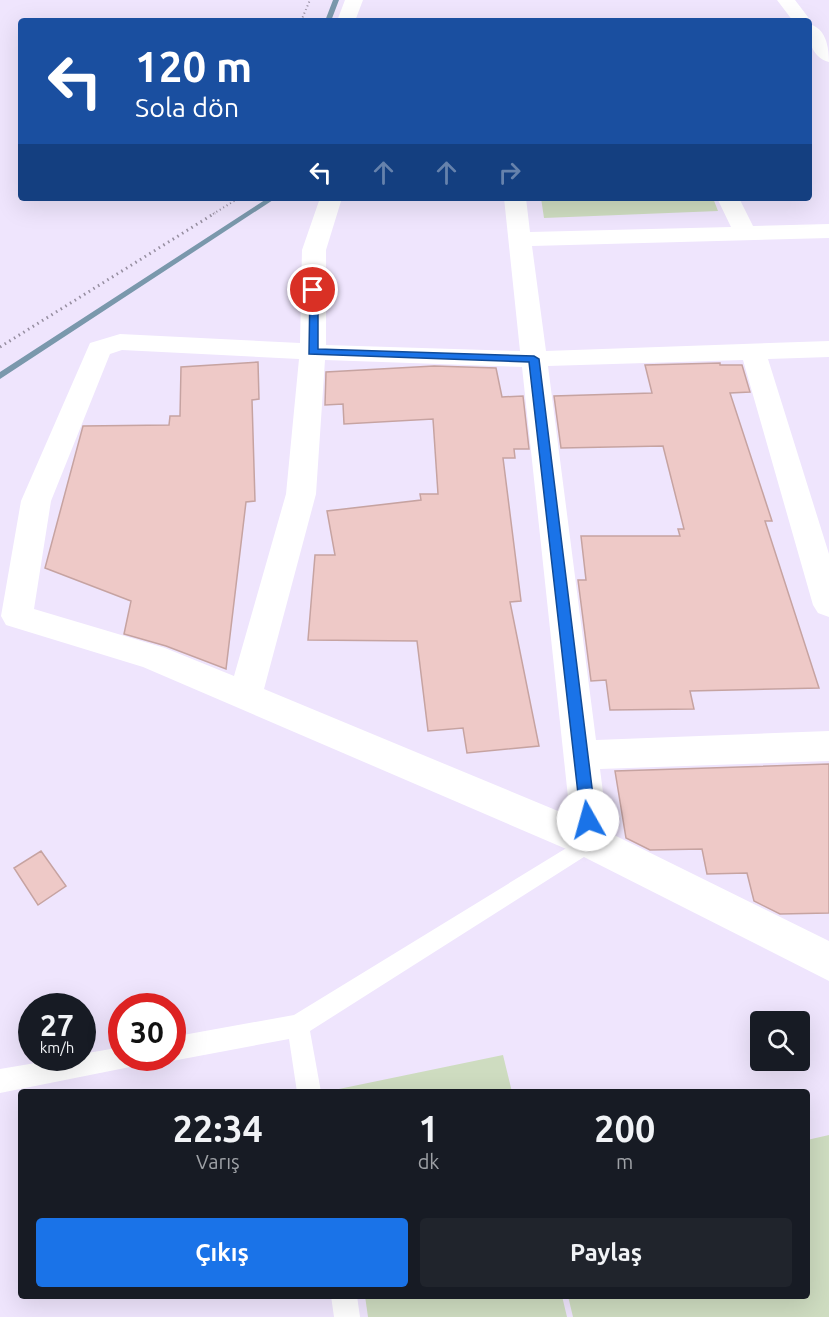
<!DOCTYPE html>
<html lang="tr">
<head>
<meta charset="utf-8">
<style>
  body { margin:0; font-family:Ubuntu,sans-serif; background:#20242c; color:#f1f3f6; height:100vh; display:flex; flex-direction:column; font-size:22px; white-space:nowrap }
  * { box-sizing:border-box; margin:0 }
  p { font-size:20px; color:#9ea1a6 }
  .icon { flex:none; width:33px; height:33px; fill:none; stroke:currentColor; stroke-width:2; stroke-linecap:round; stroke-linejoin:round }
  .map { position:relative; flex:1; overflow:hidden }
  .drawer { position:absolute; left:18px; top:1089px; width:792px; height:210px; display:flex; flex-direction:column; background:#171b24; border-radius:6px; box-shadow:0 6px 24px #0002 }
  .drawer>* { flex:none }
  .top-card { position:absolute; left:18px; top:18px; width:794px; height:183px; border-radius:6px; box-shadow:0 6px 24px #0002; background:#1a4fa0; color:#fff; overflow:hidden }
  .fabs { position:absolute; left:750px; top:1011px; display:grid; gap:12px }
  .fabs a { display:grid; place-items:center; width:60px; height:60px; border-radius:6px; background:#171b24; box-shadow:0 6px 24px #0002; font-size:30px }
  .speed { position:absolute; left:18px; top:993px; display:flex; gap:12px; font-size:30px; font-weight:700; text-align:center }
  .speed>* { display:grid; place-content:center; width:78px; height:78px; border-radius:50%; background:#171b24; box-shadow:0 6px 24px #0002; line-height:1 }
  .speed small { font-size:15px; font-weight:400 }
  .speed .limit { border:9px solid #d22; background:#fff; color:#111 }
  .pin { position:absolute; display:grid; place-items:center; width:51px; height:51px; color:#fff; margin:-26px; border:3px solid #fff; border-radius:50%; box-shadow:0 2px 6px #0007 }
  .me { position:absolute; width:66px; margin:-33px; rotate:353deg; stroke-linejoin:round; filter:drop-shadow(0 0 4px #0008) }
  .turn { display:flex; align-items:center; gap:21px; height:126px; padding:0 18px; font-size:27px }
  .turn .icon { width:78px; height:78px; stroke-width:2.5 }
  .turn b { display:block; font-size:42px; line-height:51px }
  .lanes { display:flex; align-items:center; height:57px; padding:0 18px; background:#0003; justify-content:center; gap:30px; direction:ltr }
  .lanes .off { opacity:.35 }
  .eta { display:flex; justify-content:space-evenly; align-items:center; height:102px; text-align:center }
  .eta b { font-size:36px; font-weight:700; line-height:42px }
  .action { display:flex; gap:12px; margin-top:auto; padding:12px 18px }
  .action a { flex:1; height:69px; border-radius:6px; background:#1a73e8; color:#fff; font-size:24px; font-weight:700; line-height:69px; text-align:center }
  .action a+a { background:#20242c; color:#f1f3f6 }
  .map>svg:first-child { display:block }
  .green { fill:#cedcc0 }
  .lines { fill:none; stroke-linecap:round; stroke-linejoin:round }
  .stream { fill:#7a98ac; fill-rule:evenodd }
  .building { fill:#eec9c7; stroke:#c6a3a1; stroke-width:1.5 }
  .path-far1 { stroke:#968ea0; stroke-width:2; stroke-dasharray:1 3; stroke-linecap:butt }
  .path { stroke:#968ea0; stroke-width:3; stroke-dasharray:1.5 4; stroke-linecap:butt }
  .service { fill:#fff; fill-rule:evenodd }
  .minor { fill:#fff; fill-rule:evenodd }
  .route { fill:#1a73e8; stroke:#114b97; stroke-width:1.5 }
</style>
</head>
<body>
<div class="map">
<svg width="829" height="1317" viewBox="0 0 829 1317">
  <rect width="100%" height="100%" fill="#efe5fd"/>
  <path class="green" d="M541,198H713L718,211L544,218Z
    M503,1055L512,1092H335L334,1090Z
    M829,1135V1317H573L568,1296H807V1140Z
    M365,1296H562L567,1317H368Z"/>
  <g class="lines">
    <path class="stream" d="M333,0H339L331,21H325Z
      M268,198H276L0,379V372Z"/>
  </g>
  <path class="building" d="M258,362L259,399L252,400L255,501L246,502L226,669L166,646L124,634L131,601L45,568L83,426L169,425L170,416H180L181,367Z
    M720,363V365H742L750,392L730,393L772,521H765L819,688L690,691L694,709L610,710L606,680L591,681L578,580H586L581,536H680L678,529H684L663,446L561,448L554,396L652,393L645,365Z
    M434,366L496,368L502,397L523,396L529,449H514L515,458H503L521,601L510,602L539,746L467,753L463,728L428,731L417,641L308,640L315,555H335L327,511L421,500L420,494H438L433,419L344,424L343,404L325,405L326,372Z
    M829,764V913L780,914L754,901L747,873L707,874L702,849L650,850L626,838L615,771Z
    M41,851L66,886L38,905L14,868Z"/>
  <g class="lines">
    <path class="path-far1" d="M301,21L310,0
      M213,214L239,198"/>
    <path class="path" d="M0,347L215,213"/>
    <path class="service" d="M591,833L598,836L601,842L598,848L310,1031L321,1092H297L289,1039L172,1061L165,1058H172V1037L294,1015Z
      M122,1047V1058H138L135,1066L0,1093V1069L65,1058H82V1054Z
      M331,1296H357L360,1317H334Z"/>
    <path class="minor" d="M345,0H363L355,21H337Z
      M777,0H795L811,21L809,24C826,28 829,47 829,62C810,57 808,37 808,21H793Z
      M320,198H342L326,250V345L520,351L504,198H526L530,232L731,227L717,198H739L753,226L829,224V238L532,246L546,351L829,341V357L768,359L829,554V617L818,613L813,605L743,360L548,366L596,740L829,731V761L600,769L608,832L829,941V981L578,854L143,667L6,625L1,616L21,501L90,343L120,334L300,343L302,250ZM122,350L299,359L286,494L234,676L165,648L34,609L51,501L110,354ZM325,360L522,367L570,816L264,689L316,494Z"/>
  </g>
  <path class="route" d="M310,288L318,290V349L534,356L539,359L596,820L594,825L588,827L583,825L581,820L529,362L309,354Z"/>
</svg>
<div class="fabs">
<a><svg class="icon" aria-label="search" viewBox="0 0 24 24"><circle cx="10" cy="10" r="6"/><path d="M15 15l6 6"/></svg></a>
</div>
<div class="speed"><div>27<small>km/h</small></div><div class="limit">30</div></div>
<div class="pin" style="left:313px;top:290px;background:#d93025"><svg class="icon" aria-label="arrive" viewBox="0 0 24 24"><path d="M6 21V4h12l-3 4 3 4H6"/></svg></div>
<svg class="me" style="left:588px;top:820px" viewBox="-20 -20 40 40"><circle r="19" fill="#fff"/><path d="M0-13L10 11 0 6-10 11z" fill="#1a73e8"/></svg>
<div class="top-card">
<div class="turn"><svg class="icon" aria-label="left" viewBox="0 0 24 24"><path d="M17 20v-9H6M10 6l-5 5 5 5"/></svg><div><b>120 m</b>Sola dön</div></div>
<div class="lanes"><svg class="icon" aria-label="left" viewBox="0 0 24 24"><path d="M17 20v-9H6M10 6l-5 5 5 5"/></svg><svg class="icon off" aria-label="ahead" viewBox="0 0 24 24"><path d="M12 20V5M6 11l6-6 6 6"/></svg><svg class="icon off" aria-label="ahead" viewBox="0 0 24 24"><path d="M12 20V5M6 11l6-6 6 6"/></svg><svg class="icon off" aria-label="right" viewBox="0 0 24 24"><path d="M7 20v-9h11M14 6l5 5-5 5"/></svg></div>
</div>
<section class="drawer">
<div class="eta">
<div><b>22:34</b><p>Varış</p></div>
<div><b>1</b><p>dk</p></div>
<div><b>200</b><p>m</p></div>
</div>
<div class="action"><a>Çıkış</a><a>Paylaş</a></div>
</section>
</div>
</body>
</html>
